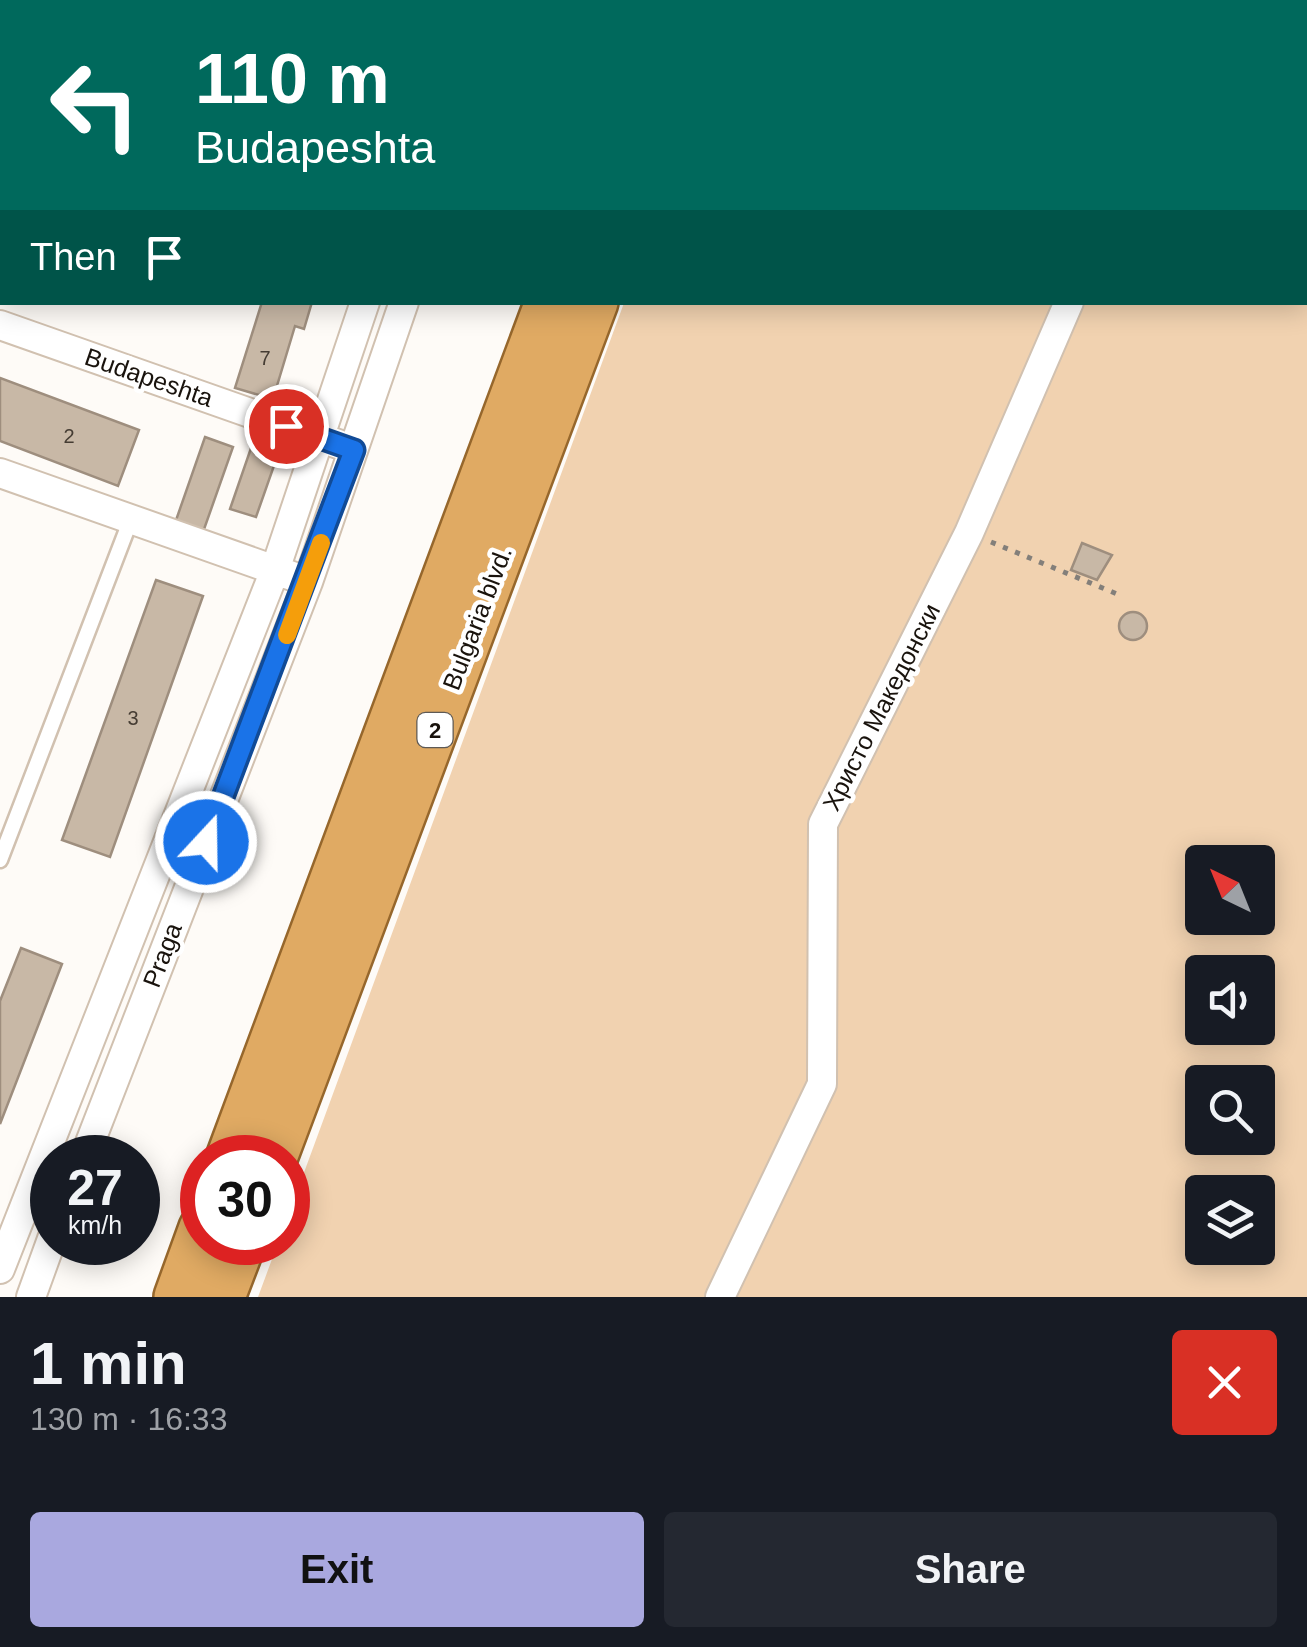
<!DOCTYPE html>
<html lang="en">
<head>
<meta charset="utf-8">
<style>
  body { margin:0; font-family:Arial,sans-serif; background:#242831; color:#f1f3f6; height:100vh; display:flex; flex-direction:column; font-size:38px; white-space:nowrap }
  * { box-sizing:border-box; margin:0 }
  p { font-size:32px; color:#9ea1a6 }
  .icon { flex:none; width:55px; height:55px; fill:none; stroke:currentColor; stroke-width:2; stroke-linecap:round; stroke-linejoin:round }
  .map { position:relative; height:1297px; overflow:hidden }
  .panel { display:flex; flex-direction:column; background:#171b24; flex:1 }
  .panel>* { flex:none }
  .top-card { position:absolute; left:0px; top:0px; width:1308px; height:305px; box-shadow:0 5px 25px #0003; background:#00695c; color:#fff; overflow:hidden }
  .needle { width:65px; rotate:317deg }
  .tools { position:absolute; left:1185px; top:845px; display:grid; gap:20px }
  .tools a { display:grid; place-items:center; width:90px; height:90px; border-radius:10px; background:#171b24; box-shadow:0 5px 25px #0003; font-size:50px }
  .speed { position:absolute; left:30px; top:1135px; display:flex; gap:20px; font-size:50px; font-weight:700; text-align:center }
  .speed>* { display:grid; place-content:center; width:130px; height:130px; border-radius:50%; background:#171b24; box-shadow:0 5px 25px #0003; line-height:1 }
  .speed small { font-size:25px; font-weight:400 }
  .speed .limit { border:15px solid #d22; background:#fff; color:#111 }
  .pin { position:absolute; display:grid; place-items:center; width:85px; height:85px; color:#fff; margin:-42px; border:5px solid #fff; border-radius:50%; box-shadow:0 2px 10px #0007 }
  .me { position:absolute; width:110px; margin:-55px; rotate:21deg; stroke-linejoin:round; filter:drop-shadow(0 0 8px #0008) }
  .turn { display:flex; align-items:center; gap:35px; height:210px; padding:0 30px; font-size:45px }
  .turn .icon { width:130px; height:130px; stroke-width:2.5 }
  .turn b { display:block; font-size:70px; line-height:85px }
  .then { display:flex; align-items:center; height:95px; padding:0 30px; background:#0003; gap:20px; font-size:38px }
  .round { display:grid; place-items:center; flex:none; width:105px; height:105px; border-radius:10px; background:#242831 }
  .overview { display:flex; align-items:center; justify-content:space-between; height:170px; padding:0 30px }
  h1 { font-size:60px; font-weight:700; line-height:75px }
  .button { display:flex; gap:20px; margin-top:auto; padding:20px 30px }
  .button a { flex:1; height:115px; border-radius:10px; background:#a9a8df; color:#111; font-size:40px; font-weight:700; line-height:115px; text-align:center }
  .button a+a { background:#242831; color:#f1f3f6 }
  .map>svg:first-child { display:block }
  .green { fill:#f1d2b0; fill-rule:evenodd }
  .building { fill:#c8b8a6; stroke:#9e8e7e; stroke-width:2.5 }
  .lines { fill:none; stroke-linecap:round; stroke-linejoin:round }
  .service-casing { stroke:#d1c1b0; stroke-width:19 }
  .minor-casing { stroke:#d1c1b0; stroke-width:32 }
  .trunk-casing { stroke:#96672c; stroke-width:50 }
  .path { stroke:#837f7a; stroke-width:5; stroke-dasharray:5 8; stroke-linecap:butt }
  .service { stroke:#fff; stroke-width:14 }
  .minor { stroke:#fff; stroke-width:28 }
  .trunk { stroke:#e0aa63; stroke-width:45 }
  .route-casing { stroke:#114b97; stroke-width:25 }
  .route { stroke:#1a73e8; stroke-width:18 }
  .slow { stroke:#f59e0b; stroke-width:18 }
  .labels { text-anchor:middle; stroke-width:9; stroke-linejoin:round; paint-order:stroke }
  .number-label { font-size:20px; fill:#453c33 }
  .shield { fill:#fff; stroke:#5e5a56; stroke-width:2.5 }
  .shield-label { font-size:22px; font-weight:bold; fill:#19130d }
  .street-label { font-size:25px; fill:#19130d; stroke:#fff }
</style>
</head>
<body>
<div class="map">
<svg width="1307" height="1297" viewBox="0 0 1307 1297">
  <rect width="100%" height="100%" fill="#fefbf7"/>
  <path class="green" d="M735,0H1307V1297H258L278,1243L288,1242V1216L624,303L1305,302V2ZM1202,862H1258V918H1202ZM1202,972H1258V1028H1202ZM1202,1082H1258V1138H1202ZM1202,1192H1258V1248H1202Z"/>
  <path class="building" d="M262,302H312L304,329L295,326L273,399L235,388Z
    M0,378L139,430L118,486L0,441Z
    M205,437L233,447L202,535L174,526Z
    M251,448L277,457L256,517L230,509Z
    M1082,543L1112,555L1097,580L1071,570Z
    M156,580L203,596L110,857L62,840Z
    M1119 626a14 14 0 1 1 28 0a14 14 0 1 1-28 0Z
    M21,948L62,964L0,1124V1001Z"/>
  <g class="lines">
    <g class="service-casing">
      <path id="service" d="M0,860L131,519"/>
    </g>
    <g class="minor-casing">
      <path id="minor" d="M458,2L459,0
        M505,2L506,0
        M1205,2L1206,0
        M0,325L338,444
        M0,473L292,576
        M84,1158L308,582L404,302
        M0,1269L275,570L365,302
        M31,1297L52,1239
        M720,1297L822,1084L823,824L969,533L1069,302"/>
    </g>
    <g class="trunk-casing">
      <path id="trunk" d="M660,2L661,0
        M707,2L708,0
        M229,1158L548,302
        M274,1158L595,302
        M177,1297L202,1228
        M222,1297L243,1242"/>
    </g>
    <path class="path" d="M991,542L1122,596"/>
    <use href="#service" class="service"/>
    <use href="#minor" class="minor"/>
    <use href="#trunk" class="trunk"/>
  </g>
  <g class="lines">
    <g class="route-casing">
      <path id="route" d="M206,842L354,450L286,426"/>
    </g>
    <use href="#route" class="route"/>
    <path class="slow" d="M287,635L321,543"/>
  </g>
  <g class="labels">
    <g class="number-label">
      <text x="265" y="365">7</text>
      <text x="69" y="443">2</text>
      <text x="133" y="725">3</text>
    </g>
    <rect class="shield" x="417.5" y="713" width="35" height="34" rx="8"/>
    <g class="shield-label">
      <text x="435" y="738">2</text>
    </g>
    <g class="street-label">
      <text transform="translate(149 377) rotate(19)" y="9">Budapeshta</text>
      <text transform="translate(477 618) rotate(-69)" y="9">Bulgaria blvd.</text>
      <text transform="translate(881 707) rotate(-63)" y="9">Христо Македонски</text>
      <text transform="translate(162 955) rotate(-69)" y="9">Praga</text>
    </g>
  </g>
</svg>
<div class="tools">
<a><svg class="needle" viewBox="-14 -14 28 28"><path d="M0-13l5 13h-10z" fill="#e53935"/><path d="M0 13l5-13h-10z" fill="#9ea1a6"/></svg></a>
<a><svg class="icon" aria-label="sound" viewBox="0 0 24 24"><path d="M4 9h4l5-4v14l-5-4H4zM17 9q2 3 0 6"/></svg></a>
<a><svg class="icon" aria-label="search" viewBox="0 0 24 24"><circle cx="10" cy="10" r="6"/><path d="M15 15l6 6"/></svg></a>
<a><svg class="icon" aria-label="layers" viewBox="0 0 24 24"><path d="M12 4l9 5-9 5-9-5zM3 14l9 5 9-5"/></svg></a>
</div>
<div class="speed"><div>27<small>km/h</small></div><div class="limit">30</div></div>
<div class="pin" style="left:286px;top:426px;background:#d93025"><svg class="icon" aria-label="arrive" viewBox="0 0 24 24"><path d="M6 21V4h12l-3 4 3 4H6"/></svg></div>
<svg class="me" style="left:206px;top:842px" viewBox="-20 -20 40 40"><circle r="17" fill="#1a73e8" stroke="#fff" stroke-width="3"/><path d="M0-11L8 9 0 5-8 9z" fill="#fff"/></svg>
<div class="top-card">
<div class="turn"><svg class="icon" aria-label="left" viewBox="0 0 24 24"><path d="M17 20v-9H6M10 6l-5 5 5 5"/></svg><div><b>110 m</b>Budapeshta</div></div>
<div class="then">Then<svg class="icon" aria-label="arrive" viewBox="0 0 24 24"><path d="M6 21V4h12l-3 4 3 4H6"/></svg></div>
</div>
</div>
<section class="panel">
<div class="overview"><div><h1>1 min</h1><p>130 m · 16:33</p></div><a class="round" style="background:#d93025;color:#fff"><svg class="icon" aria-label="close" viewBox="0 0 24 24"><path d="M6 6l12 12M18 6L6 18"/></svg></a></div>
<div class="button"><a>Exit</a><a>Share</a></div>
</section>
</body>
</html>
